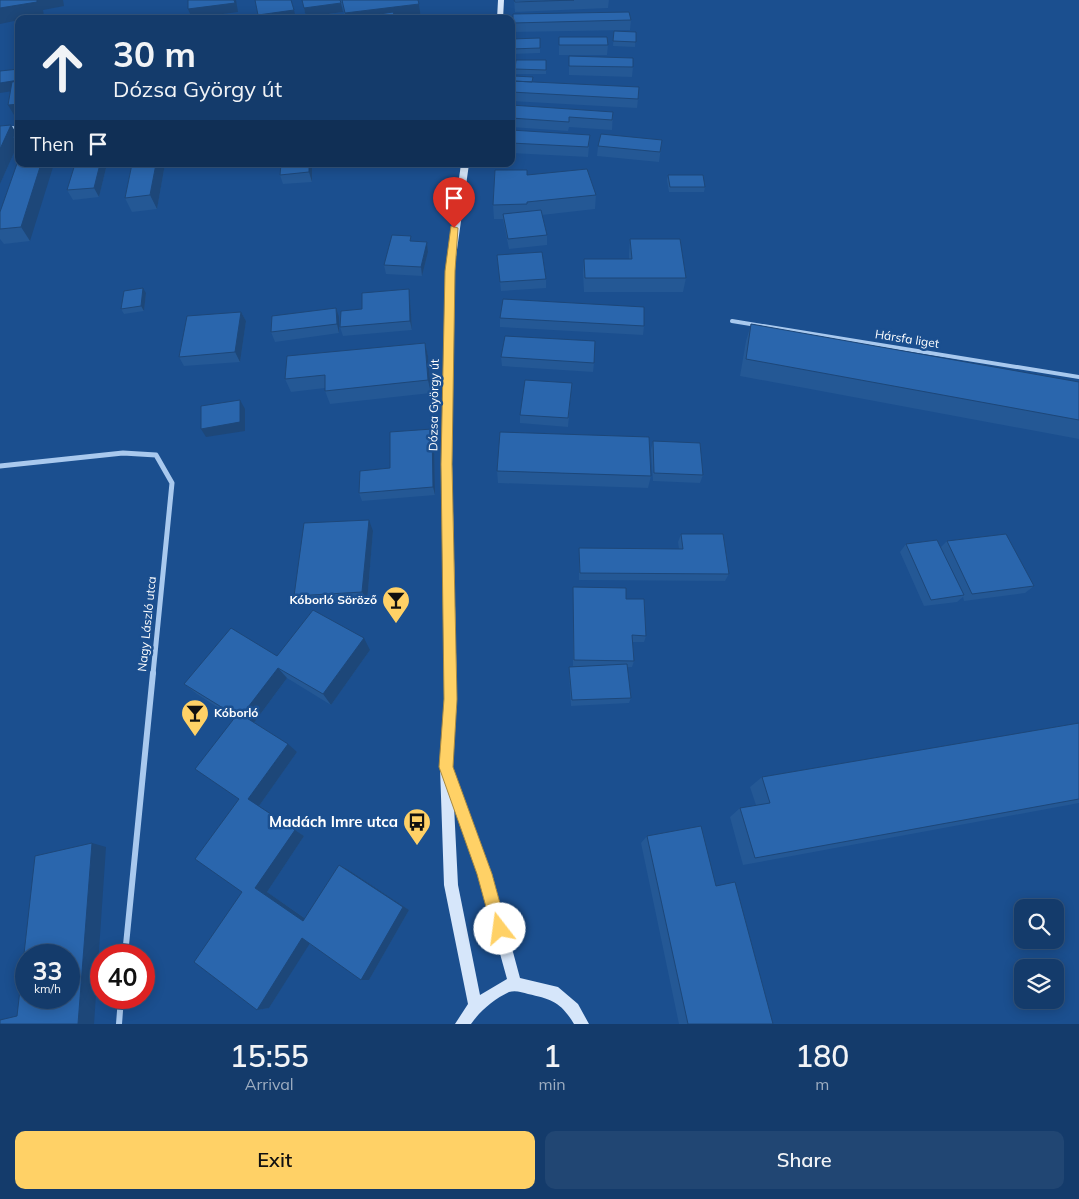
<!DOCTYPE html>
<html lang="en">
<head>
<meta charset="utf-8">
<style>
  body { margin:0; font-family:Mulish,sans-serif; background:#214673; color:#f1f3f6; height:100vh; display:flex; flex-direction:column; font-size:19px; white-space:nowrap }
  * { box-sizing:border-box; margin:0 }
  p { font-size:16px; color:#9dadc1 }
  .icon { flex:none; width:28px; height:28px; fill:none; stroke:currentColor; stroke-width:2; stroke-linecap:round; stroke-linejoin:round }
  .map { position:relative; height:1024px; overflow:hidden }
  .panel { display:flex; flex-direction:column; background:#143b6b; flex:1 }
  .panel>* { flex:none }
  .top-card { position:absolute; left:15px; top:15px; width:500px; height:152px; border-radius:10px; box-shadow:0 2px 12px #0003,0 0 0 1px #33557e; background:#143b6b; color:#f1f3f6; overflow:hidden }
  .controls { position:absolute; left:1014px; top:899px; display:grid; gap:10px }
  .controls a { display:grid; place-items:center; width:50px; height:50px; border-radius:10px; background:#143b6b; box-shadow:0 2px 12px #0003,0 0 0 1px #33557e; font-size:25px }
  .speed { position:absolute; left:15px; top:944px; display:flex; gap:10px; font-size:25px; font-weight:700; text-align:center }
  .speed>* { display:grid; place-content:center; width:65px; height:65px; border-radius:50%; background:#143b6b; box-shadow:0 2px 12px #0003,0 0 0 1px #33557e; line-height:1 }
  .speed small { font-size:12px; font-weight:400 }
  .speed .limit { border:8px solid #d22; background:#fff; color:#111 }
  .pin { position:absolute; display:grid; place-items:center; width:42px; height:42px; color:#fff; margin:-51px -21px; border-radius:50% 50% 50% 0; rotate:-45deg; box-shadow:0 0 5px #0007 }
  .pin .icon { rotate:45deg }
  .me { position:absolute; width:55px; margin:-28px; rotate:345deg; stroke-linejoin:round; filter:drop-shadow(0 0 4px #0008) }
  .turn { display:flex; align-items:center; gap:18px; height:105px; padding:0 15px; font-size:22px }
  .turn .icon { width:65px; height:65px; stroke-width:2.5 }
  .turn b { display:block; font-size:35px; line-height:42px }
  .then { display:flex; align-items:center; height:48px; padding:0 15px; background:#0003; gap:10px; font-size:19px }
  .eta { display:flex; justify-content:space-evenly; align-items:center; height:85px; text-align:center }
  .eta b { font-size:30px; font-weight:600; line-height:35px }
  .cta { display:flex; gap:10px; margin-top:auto; padding:10px 15px }
  .cta a { flex:1; height:58px; border-radius:10px; background:#ffd166; color:#111; font-size:20px; font-weight:600; line-height:58px; text-align:center }
  .cta a+a { background:#214673; color:#f1f3f6 }
  .map>svg:first-child { display:block }
  .lines { fill:none; stroke-linecap:round; stroke-linejoin:round }
  .street-far3 { stroke:#a9c9ee; stroke-width:3 }
  .street-far2 { stroke:#a9c9ee; stroke-width:4 }
  .street-far1 { stroke:#a9c9ee; stroke-width:5 }
  .street { stroke:#a9c9ee; stroke-width:6 }
  .secondary { fill:#d6e6fa; fill-rule:evenodd }
  .wall { fill:#245895 }
  .shaded-wall { fill:#1d4779 }
  .building { fill:#2a66ad; stroke:#1d4779; fill-rule:evenodd }
  .route { fill:#ffd166; stroke:#a68842 }
  .labels { text-anchor:middle; stroke-width:5; stroke-linejoin:round; paint-order:stroke }
  .street-label { font-size:12px; fill:#fff; stroke:#1b4f8f }
  .poi-label { font-size:12px; font-weight:bold; fill:#fff; stroke:#1b4f8f; text-anchor:end }
  .near-poi-label { font-size:15px; font-weight:bold; fill:#fff; stroke:#1b4f8f; text-anchor:end }
</style>
</head>
<body>
<div class="map">
<svg width="1079" height="1024" viewBox="0 0 1079 1024">
  <rect width="100%" height="100%" fill="#1b4f8f"/>
  <g class="lines">
    <path class="street-far3" d="M0,129L19,127"/>
    <path class="street-far2" d="M732,321L1079,377"/>
    <path class="street-far1" d="M0,466L123,453L156,455L172,483L153,674"/>
    <path class="street" d="M125,955L153,673
      M119,1024L121,998"/>
    <path class="secondary" d="M498,0H504L503,19H497Z
      M461,164H469L454,271L452,464L457,699L452,773L456,778L492,874L520,978L558,987L578,1004L589,1024H574C561,1002 551,999 528,994C522,992 515,990 509,992C494,999 480,1011 471,1024H455L468,1004L444,885L440,767L445,699L442,464L446,271ZM454,806L478,874L507,979L480,995L458,885Z"/>
  </g>
  <path class="wall" d="M302,0H418L419,4L421,18L413,19H346L341,2L343,12L306,17Z
    M514,0H609L608,8L515,12Z
    M513,14L631,20L630,30L513,32Z
    M614,31L636,32L635,47L613,46Z
    M559,37L608,45L607,55H559Z
    M540,38V53L511,54V39Z
    M569,56L633,67L632,77L569,75Z
    M546,60V74H515V69Z
    M533,77V82L638,99L637,108L511,101V84Z
    M511,105L613,112L612,130L569,127L568,131L511,127Z
    M19,123V145L18,144L0,184V126L11,125L15,131Z
    M511,130L590,135L588,157L511,153Z
    M662,140L659,162L597,156L598,146Z
    M19,158L30,241L4,244L0,239V212Z
    M107,164L99,197L73,200L67,190Z
    M132,164H165L157,209L132,212L125,198Z
    M281,164H312V182L283,184L280,175Z
    M527,175L596,195L595,209L542,215L547,235V245L509,249L503,219H494L493,205Z
    M668,175L705,187L704,192H669L667,180Z
    M630,239L686,278L683,292H584L583,273L584,259H629V253Z
    M412,241L427,242L428,252L422,276L386,274L384,265Z
    M497,255L546,279V288L501,291Z
    M146,293L144,311L124,314L121,309Z
    M410,299L412,330L343,336L340,327L362,309Z
    M241,312L246,321L240,362L184,366L179,357Z
    M339,317V333L275,342L271,332Z
    M500,318L644,326L643,335L500,327Z
    M751,324L1079,382V439L740,376L746,341Z
    M425,343L428,356L431,393L330,404L325,391V388L291,392L285,379Z
    M501,357L594,363L593,372L502,366Z
    M571,392L568,427L520,423V415Z
    M432,429L434,437L435,495L362,501L359,493L390,468Z
    M653,441L703,475L700,483L653,481L651,450Z
    M497,471L651,476L648,488L498,483Z
    M373,531L367,602L300,605L294,596Z
    M681,534L729,574L725,581L579,580V548L679,549L678,542Z
    M947,541L1034,586L1025,593L964,601L963,597L957,602L924,606L900,552L906,544L941,547Z
    M573,587L626,599L646,636L644,642H633L634,661L632,667H627L631,698L629,703L571,706L569,673V667L579,666H573Z
    M370,650L331,705L287,678L254,723L297,752L259,806L304,836L267,892L305,918L339,865L347,869L409,910L369,980L309,944L269,1008L257,1010L242,892L239,799L234,718L197,694L184,684L277,656Z
    M1079,723V803L743,865L730,817L740,808L756,805L750,787L762,777Z
    M647,836L716,886L773,1024H679L641,843Z"/>
  <path class="shaded-wall" d="M37,0H63L64,6L43,10L44,16L27,19H19V20L0,24V8Z
    M236,0L238,12L192,18L188,9Z
    M341,3L343,12L306,17L304,8Z
    M419,4L421,18L413,19H374L373,15V19H346L345,13Z
    M294,10L296,19H259L258,15Z
    M19,80V90L0,93V83Z
    M19,104V114L14,115L8,105Z
    M11,125L18,136L13,137L18,144L0,184V149Z
    M41,164H54L30,241L21,227Z
    M100,164H107L99,197L94,188Z
    M156,164H165L157,209L150,195Z
    M309,164H312V182L309,172Z
    M427,242L428,252L422,276L421,267Z
    M143,288L146,293L144,311L141,306Z
    M409,289L410,299L412,330L410,321Z
    M336,308L339,317V333L337,324Z
    M241,312L246,321L240,362L235,352Z
    M425,343L428,356L431,393L428,380Z
    M240,400L245,409V431L206,437L201,429Z
    M432,429L434,437L435,495L433,487Z
    M369,520L373,531L367,602L362,592Z
    M364,638L370,650L331,705L323,694Z
    M278,668L287,678L253,724L242,715Z
    M288,744L297,752L259,806L304,836L267,892L313,924L303,921L255,888L248,799Z
    M92,843L106,847L94,1024H78Z
    M339,865L347,869L409,910L369,980H361Z
    M302,938L312,940L269,1008L257,1010Z"/>
  <path class="building" d="M0,0H37V2L0,8Z
    M188,0H234L235,3L188,9Z
    M255,0H291L294,10L258,15Z
    M302,0H340L341,3L304,8Z
    M342,0H418L419,4L345,13Z
    M514,0H574L515,2Z
    M393,12L396,19H374L373,15Z
    M629,12L631,20L513,23V14Z
    M614,31L636,32V42L613,41Z
    M559,37H607L608,45H559Z
    M540,38V48L511,49V39Z
    M569,56L633,58V67L569,66Z
    M516,60H546V70L515,69Z
    M19,69V80L0,83V71Z
    M514,76L533,77L532,82L513,81L511,84Z
    M19,81V104L8,105L12,82Z
    M513,81L639,87L638,99L511,92Z
    M511,105L613,112L612,120L569,117V122L511,118Z
    M18,123H19V136L13,137Z
    M11,125L0,149V126Z
    M511,130L590,135L588,147L511,143Z
    M601,134L662,140L660,152L598,146Z
    M19,158V164H41L21,227L0,229V212Z
    M75,164H100L94,188L67,190Z
    M132,164H156L150,195L125,198Z
    M281,164H309V172L280,175Z
    M587,169L596,195L527,202V204L493,205L495,170H527V175Z
    M668,175H703L705,187H670Z
    M541,210L547,235L508,239L503,214Z
    M392,235L411,236L410,241L427,242L421,267L384,265Z
    M630,239H680L686,278H585L584,259H632Z
    M542,252L546,279L500,282L497,255Z
    M143,288L141,306L121,309L124,291Z
    M409,289L410,321L340,327L341,311L362,309V293Z
    M503,299L644,307V326L500,318Z
    M336,308L337,324L271,332L272,316Z
    M241,312L235,352L179,357L187,316Z
    M751,324L1079,382V420L746,359Z
    M505,336L595,341L594,363L501,357Z
    M425,343L428,380L325,391V375L285,379L287,356Z
    M525,380L572,383L568,418L520,415Z
    M240,400V422L201,429V406Z
    M432,429L433,487L359,493L360,471L390,468V432Z
    M500,432L649,437L651,476L497,471Z
    M653,441L700,443L703,475L654,473Z
    M369,520L362,592L294,596L304,523Z
    M681,534H723L729,574L580,573L579,548L683,549Z
    M1006,534L1034,586L972,594L947,541Z
    M937,540L964,595L931,600L906,544Z
    M573,587L626,588V599H644L646,636L632,635L634,661L574,660Z
    M313,610L364,638L323,694L278,668L242,715L288,744L248,799L295,830L255,888L303,921L339,865L403,907L361,980L302,938L257,1010L194,962L242,892L195,859L239,799L195,769L236,716L184,684L231,628L277,656Z
    M627,664L631,698L572,700L569,667Z
    M1079,723V799L755,858L740,808L770,803L762,777Z
    M701,826L716,886L735,882L773,1024H688L647,836Z
    M92,843L78,1024H0V1020L17,1016L35,856ZM26,955H69V998H26Z"/>
  <path class="route" d="M451,226L458,228L455,271L452,464L457,699L453,767L492,874L507,929L505,935L500,937L494,935L492,929L477,874L439,767L444,699L441,464L445,271Z"/>
  <defs>
    <g id="bar-pin" transform="scale(1.4375)"><path d="M0 17L-7.5 6A9.5 9.5 0 1 1 7.5 6Z" fill="#ffd166" stroke="#1b4f8f"/><path d="M-6-5H6L.8 .8V4.5H3.5V6h-7V4.5H-.8V.8Z" fill="#111"/></g>
    <g id="bus-pin" transform="scale(1.4375)"><path d="M0 17L-7.5 6A9.5 9.5 0 1 1 7.5 6Z" fill="#ffd166" stroke="#1b4f8f"/><path d="M-5-6H5V4H4V6H2V4H-2V6H-4V4H-5ZM-3.5-4V0h7V-4ZM-3.5 1.2v1.5H-2V1.2ZM2 1.2v1.5H3.5V1.2Z" fill="#111"/></g>
  </defs>
  <g fill-rule="evenodd">
    <use href="#bar-pin" x="396" y="600"/>
    <use href="#bar-pin" x="195" y="713"/>
    <use href="#bus-pin" x="417" y="822"/>
  </g>
  <g class="labels">
    <g class="street-label">
      <text transform="translate(907 339) rotate(9)" y="4">Hársfa liget</text>
      <text transform="translate(434 405) rotate(-89)" y="4">Dózsa György út</text>
      <text transform="translate(147 624) rotate(-84)" y="4">Nagy László utca</text>
    </g>
    <g class="poi-label">
      <text x="377" y="604">Kóborló Söröző</text>
      <text x="214" y="717" text-anchor="start">Kóborló</text>
    </g>
    <g class="near-poi-label">
      <text x="398" y="827">Madách Imre utca</text>
    </g>
  </g>
</svg>
<div class="controls">
<a><svg class="icon" aria-label="search" viewBox="0 0 24 24"><circle cx="10" cy="10" r="6"/><path d="M15 15l6 6"/></svg></a>
<a><svg class="icon" aria-label="layers" viewBox="0 0 24 24"><path d="M12 4l9 5-9 5-9-5zM3 14l9 5 9-5"/></svg></a>
</div>
<div class="speed"><div>33<small>km/h</small></div><div class="limit">40</div></div>
<div class="pin" style="left:454px;top:228px;background:#d93025"><svg class="icon" aria-label="arrive" viewBox="0 0 24 24"><path d="M6 21V4h12l-3 4 3 4H6"/></svg></div>
<svg class="me" style="left:500px;top:929px" viewBox="-20 -20 40 40"><circle r="19" fill="#fff"/><path d="M0-13L10 11 0 6-10 11z" fill="#ffd166"/></svg>
<div class="top-card">
<div class="turn"><svg class="icon" aria-label="ahead" viewBox="0 0 24 24"><path d="M12 20V5M6 11l6-6 6 6"/></svg><div><b>30 m</b>Dózsa György út</div></div>
<div class="then">Then<svg class="icon" aria-label="arrive" viewBox="0 0 24 24"><path d="M6 21V4h12l-3 4 3 4H6"/></svg></div>
</div>
</div>
<section class="panel">
<div class="eta">
<div><b>15:55</b><p>Arrival</p></div>
<div><b>1</b><p>min</p></div>
<div><b>180</b><p>m</p></div>
</div>
<div class="cta"><a>Exit</a><a>Share</a></div>
</section>
</body>
</html>
